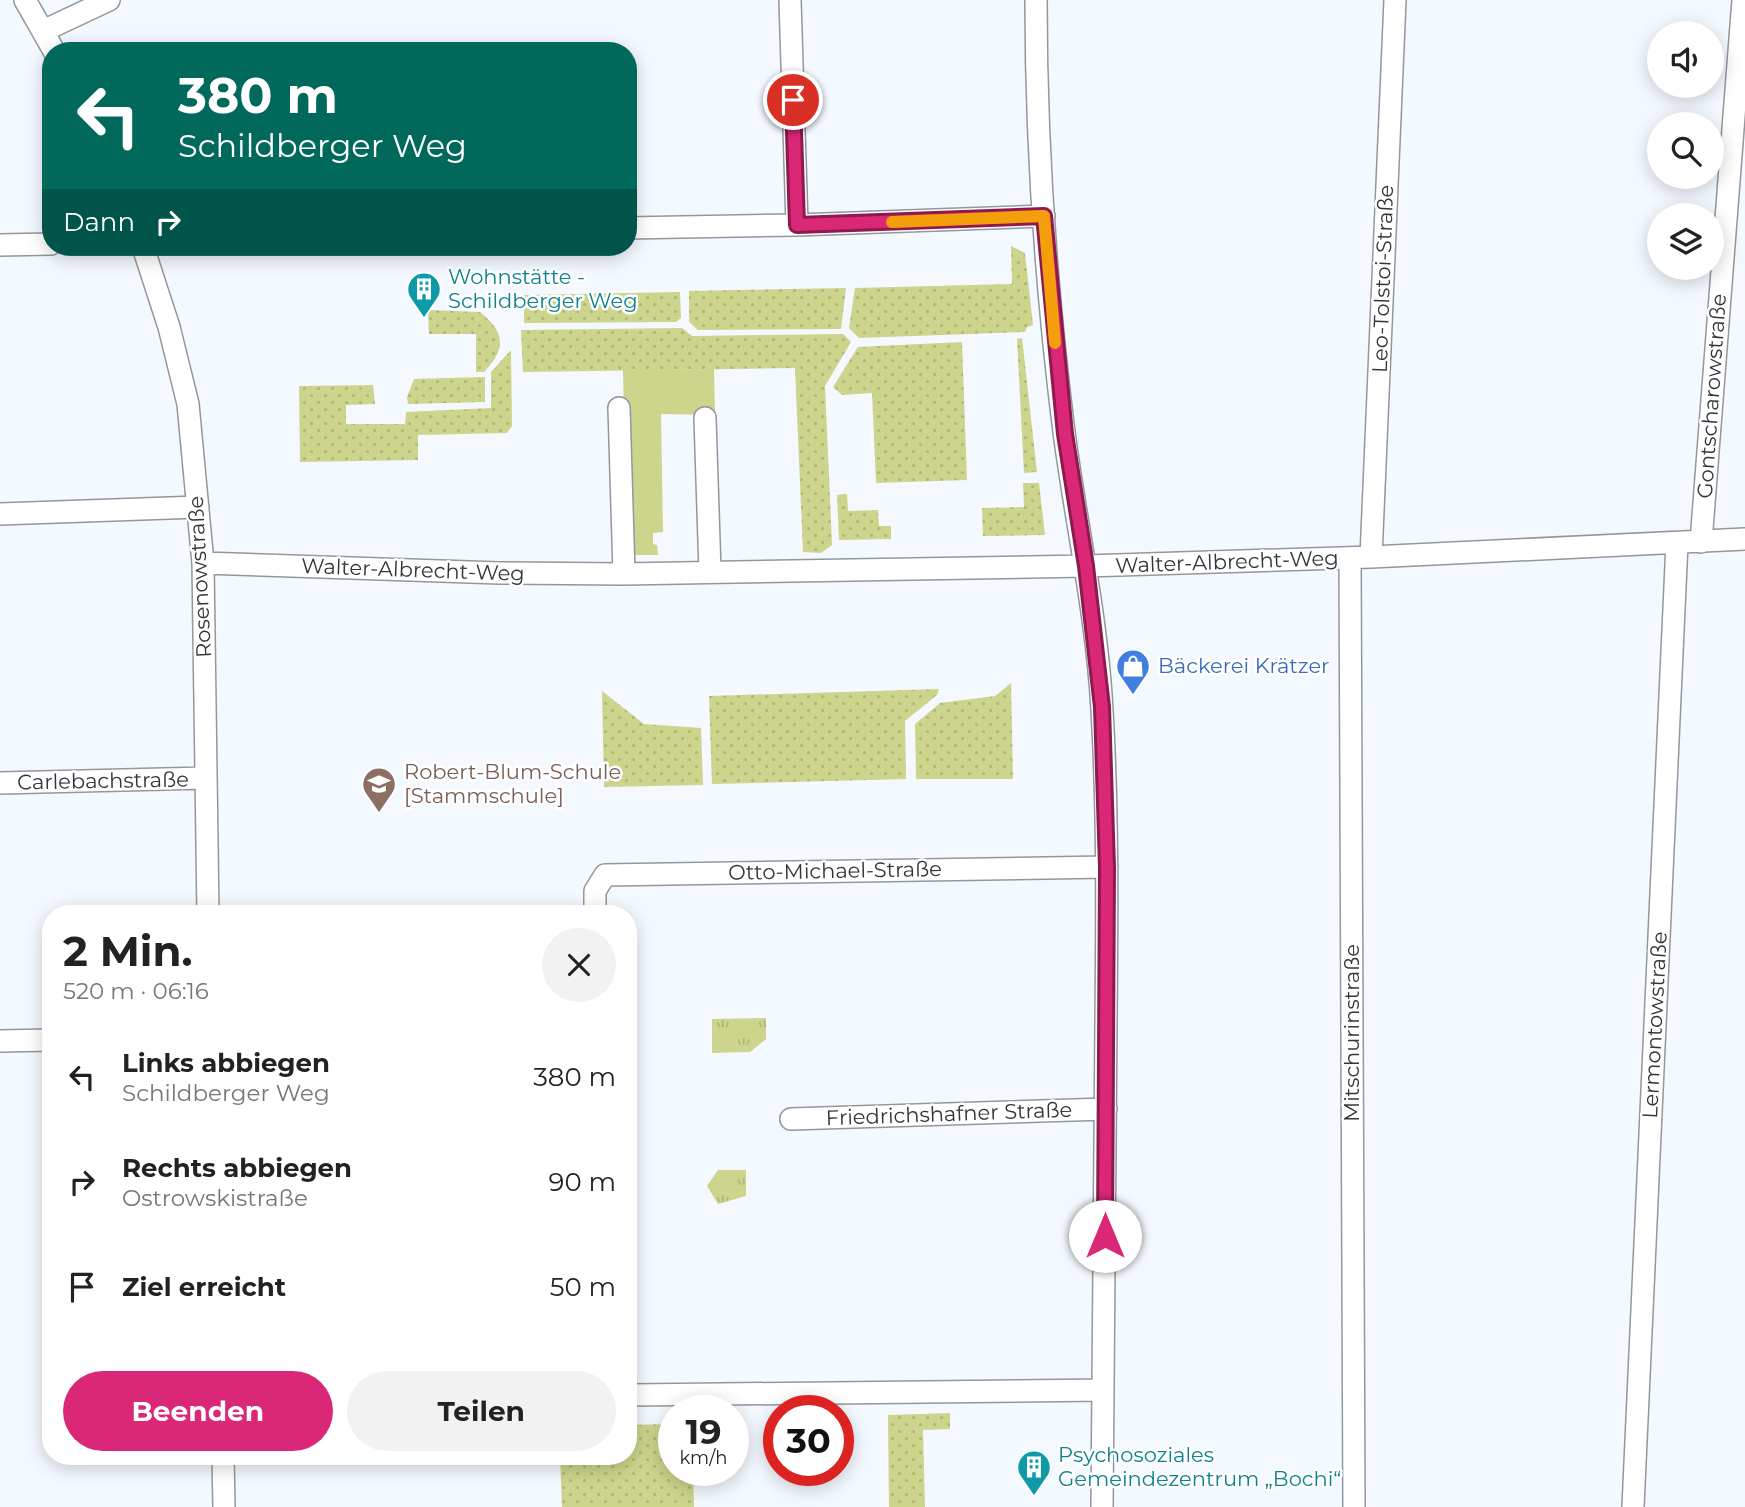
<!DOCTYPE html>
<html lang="de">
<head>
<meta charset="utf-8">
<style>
  body { margin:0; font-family:Montserrat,sans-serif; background:#f2f2f2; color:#222; height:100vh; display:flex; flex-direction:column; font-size:26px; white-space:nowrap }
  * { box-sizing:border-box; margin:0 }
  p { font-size:23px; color:#767676 }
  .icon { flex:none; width:38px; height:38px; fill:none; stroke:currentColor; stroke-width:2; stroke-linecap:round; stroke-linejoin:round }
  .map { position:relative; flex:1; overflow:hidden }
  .details { position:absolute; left:42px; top:905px; width:595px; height:560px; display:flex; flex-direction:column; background:#fff; border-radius:28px; box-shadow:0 4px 18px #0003 }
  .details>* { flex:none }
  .banner { position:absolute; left:42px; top:42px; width:595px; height:214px; border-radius:28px; box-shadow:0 4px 18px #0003; background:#00695c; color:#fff; overflow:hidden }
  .controls { position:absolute; left:1647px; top:21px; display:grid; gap:14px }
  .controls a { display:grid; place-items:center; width:77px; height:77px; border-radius:50%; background:#fff; box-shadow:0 4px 18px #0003; font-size:35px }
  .speed { position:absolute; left:658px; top:1395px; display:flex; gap:14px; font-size:35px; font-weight:700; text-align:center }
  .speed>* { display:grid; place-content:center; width:91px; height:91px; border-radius:50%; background:#fff; box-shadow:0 4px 18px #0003; line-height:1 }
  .speed small { font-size:18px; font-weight:400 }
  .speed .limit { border:10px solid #d22; background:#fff; color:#111 }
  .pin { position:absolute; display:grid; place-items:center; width:60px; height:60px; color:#fff; margin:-30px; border:4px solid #fff; border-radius:50%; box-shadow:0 2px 7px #0007 }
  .me { position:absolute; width:77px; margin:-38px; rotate:0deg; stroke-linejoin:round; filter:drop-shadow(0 0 5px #0008) }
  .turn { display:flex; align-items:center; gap:24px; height:147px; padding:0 21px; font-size:32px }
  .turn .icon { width:91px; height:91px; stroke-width:2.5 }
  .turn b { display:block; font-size:49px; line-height:60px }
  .then { display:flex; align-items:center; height:66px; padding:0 21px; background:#0003; gap:14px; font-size:26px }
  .round { display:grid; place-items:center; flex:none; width:74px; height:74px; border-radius:37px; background:#f2f2f2 }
  .head { display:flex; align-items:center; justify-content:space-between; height:119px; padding:0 21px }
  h1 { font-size:42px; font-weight:700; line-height:52px }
  .primary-button { display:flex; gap:14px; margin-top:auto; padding:14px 21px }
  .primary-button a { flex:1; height:80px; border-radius:42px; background:#db2777; color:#fff; font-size:28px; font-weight:700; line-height:80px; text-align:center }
  .primary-button a+a { background:#f2f2f2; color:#222 }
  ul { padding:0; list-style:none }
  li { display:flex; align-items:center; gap:21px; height:105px; padding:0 21px }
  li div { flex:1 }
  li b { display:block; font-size:26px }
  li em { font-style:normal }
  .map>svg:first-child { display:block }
  .grass { fill:url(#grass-dots) }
  .park { fill:url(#park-tufts) }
  .garden { fill:#cdd48c }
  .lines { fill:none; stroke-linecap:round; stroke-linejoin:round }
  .minor-casing { stroke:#92979e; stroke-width:24 }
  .minor { stroke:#fff; stroke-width:21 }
  .route-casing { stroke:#8e194d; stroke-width:18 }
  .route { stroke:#db2777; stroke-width:12 }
  .slow { stroke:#f59e0b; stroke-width:12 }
  .labels { text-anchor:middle; stroke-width:5; stroke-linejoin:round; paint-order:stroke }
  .culture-label { font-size:21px; fill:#0d838f; stroke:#fff; text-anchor:start }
  .street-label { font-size:21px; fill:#333638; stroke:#fff }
  .shop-label { font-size:21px; fill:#366cbe; stroke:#fff; text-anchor:start }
  .education-label { font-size:21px; fill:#785e54; stroke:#fff; text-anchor:start }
</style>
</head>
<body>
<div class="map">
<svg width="1745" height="1507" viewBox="0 0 1745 1507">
  <defs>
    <pattern id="grass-dots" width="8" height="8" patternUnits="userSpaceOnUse" patternTransform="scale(1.75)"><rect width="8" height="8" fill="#cdd48c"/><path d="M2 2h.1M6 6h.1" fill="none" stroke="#b0b77a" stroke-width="1.8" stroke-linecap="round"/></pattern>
    <pattern id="park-tufts" width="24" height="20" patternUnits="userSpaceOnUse" patternTransform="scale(1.75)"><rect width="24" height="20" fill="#cdd48c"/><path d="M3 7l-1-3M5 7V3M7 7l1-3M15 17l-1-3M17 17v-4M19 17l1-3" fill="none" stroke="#b0b77a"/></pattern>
  </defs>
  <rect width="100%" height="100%" fill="#f4f9ff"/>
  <path class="grass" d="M1011,246L1025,253L1033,325L1027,327L1025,332L859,338L849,328L855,288L1012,284Z
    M846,288L841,329L698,330L689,322V291Z
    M680,292L681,318L676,322L524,323V295Z
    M428,310L480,312C506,333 506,349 484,372H476V334H429Z
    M682,328L692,336L843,334L851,342L825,386L832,545L821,553L803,552L795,368L523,372L521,330Z
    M1022,338L1037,472L1024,473L1017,339Z
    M962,342L967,480L876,483L872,393L842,395L833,387L858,347Z
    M511,350L512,426L507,433L418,435V460L300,462L299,386L373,385L375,404L346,405V424H405L406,412L491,408V372Z
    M485,377V402L408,404L407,397L414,379Z
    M1023,483H1039L1045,535L983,536L982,508L1024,507Z
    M847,494L848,511L878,510L879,526H891V539L839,540L837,495Z
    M1011,683L1013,779H916L915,724L940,703L995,696Z
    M939,689L937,695L905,721L906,779L712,784L709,696Z
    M602,691L644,724L701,728L703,785L604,787Z
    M950,1413V1429L923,1430L925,1507H889L888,1415Z
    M674,1424V1470H693L694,1507H562L560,1456H628V1425Z"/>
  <path class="park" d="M766,1018V1039L750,1052L712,1053V1019Z
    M718,1170H746V1196L718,1204L707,1186Z"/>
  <path class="garden" d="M714,369L715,415L661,414L663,532L653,533V544L657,545L658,555H627L623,370Z"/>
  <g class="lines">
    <g class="minor-casing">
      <path id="minor" d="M25,0L54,51
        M790,0L797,225
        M1036,0C1036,144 1046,289 1064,432C1076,524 1097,616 1102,710C1108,813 1107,917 1106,1021C1106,1183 1104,1345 1102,1507
        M43,31L109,0
        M628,228L797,225L1044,216
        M0,245L51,244
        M143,247L169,327L188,404L203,563L208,914
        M619,408L624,574
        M705,418L710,572
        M0,514L198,507
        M1701,542L1743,0
        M1371,557L1395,0
        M1350,558L1354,1507
        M203,563L500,573L624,574L1086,566L1371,557L1745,539
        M0,783L205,778
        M595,914V891L605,875L1107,867
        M0,1041L51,1040
        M791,1119L1106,1109
        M628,1392L634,1395L1103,1390
        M223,1456L224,1507
        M1633,1507L1677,543"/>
    </g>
    <use href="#minor" class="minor"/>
  </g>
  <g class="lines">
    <g class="route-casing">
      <path id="route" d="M793,100L797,225L1044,216L1065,434L1086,566L1102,707L1107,867L1105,1236"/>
    </g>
    <use href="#route" class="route"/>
    <path class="slow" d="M892,222L1044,216L1055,343"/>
  </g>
  <defs>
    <g id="building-pin" transform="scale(1.75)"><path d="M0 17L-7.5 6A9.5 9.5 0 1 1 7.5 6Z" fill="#0f9aa8" stroke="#fff"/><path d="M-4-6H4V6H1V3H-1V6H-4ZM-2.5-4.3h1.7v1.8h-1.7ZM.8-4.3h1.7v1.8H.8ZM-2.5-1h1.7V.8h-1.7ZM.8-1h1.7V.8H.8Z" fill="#fff"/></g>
    <g id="shop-pin" transform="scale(1.75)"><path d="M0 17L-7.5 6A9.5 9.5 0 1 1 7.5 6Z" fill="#3f7fe0" stroke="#fff"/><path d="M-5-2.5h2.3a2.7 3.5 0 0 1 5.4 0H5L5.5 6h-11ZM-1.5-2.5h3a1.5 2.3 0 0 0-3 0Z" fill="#fff"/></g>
    <g id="school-pin" transform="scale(1.75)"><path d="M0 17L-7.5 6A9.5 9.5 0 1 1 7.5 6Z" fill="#8d6e63" stroke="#fff"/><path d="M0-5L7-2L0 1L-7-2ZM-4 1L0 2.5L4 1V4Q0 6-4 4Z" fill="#fff"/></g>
  </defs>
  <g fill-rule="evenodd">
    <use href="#building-pin" x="424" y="289"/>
    <use href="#shop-pin" x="1133" y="666"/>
    <use href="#school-pin" x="379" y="784"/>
    <use href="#building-pin" x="1034" y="1467"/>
  </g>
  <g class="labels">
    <g class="culture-label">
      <text x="448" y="284">Wohnstätte -<tspan x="448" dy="24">Schildberger Weg</tspan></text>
      <text x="1058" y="1462">Psychosoziales<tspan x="1058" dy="24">Gemeindezentrum „Bochi“</tspan></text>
    </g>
    <g class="street-label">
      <text transform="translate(1383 279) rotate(-88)" y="7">Leo-Tolstoi-Straße</text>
      <text transform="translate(1712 396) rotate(-86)" y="7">Gontscharowstraße</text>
      <text transform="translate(1227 562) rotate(-2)" y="7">Walter-Albrecht-Weg</text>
      <text transform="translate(413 570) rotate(2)" y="7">Walter-Albrecht-Weg</text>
      <text transform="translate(200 577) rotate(-93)" y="7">Rosenowstraße</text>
      <text transform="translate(103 781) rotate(-1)" y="7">Carlebachstraße</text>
      <text transform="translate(835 871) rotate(-1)" y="7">Otto-Michael-Straße</text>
      <text transform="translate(1655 1025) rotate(-87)" y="7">Lermontowstraße</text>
      <text transform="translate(1352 1033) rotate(-90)" y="7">Mitschurinstraße</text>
      <text transform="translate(949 1114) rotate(-2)" y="7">Friedrichshafner Straße</text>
    </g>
    <g class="shop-label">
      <text x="1158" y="673">Bäckerei Krätzer</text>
    </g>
    <g class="education-label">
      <text x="404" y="779">Robert-Blum-Schule<tspan x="404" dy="24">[Stammschule]</tspan></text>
    </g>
  </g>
</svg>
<div class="controls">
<a><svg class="icon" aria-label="sound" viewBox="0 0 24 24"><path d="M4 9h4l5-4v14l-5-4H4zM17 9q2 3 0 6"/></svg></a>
<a><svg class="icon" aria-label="search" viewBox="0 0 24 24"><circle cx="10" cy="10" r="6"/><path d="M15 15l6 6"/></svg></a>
<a><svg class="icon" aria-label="layers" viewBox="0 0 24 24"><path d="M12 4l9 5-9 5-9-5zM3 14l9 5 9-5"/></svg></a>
</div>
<div class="speed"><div>19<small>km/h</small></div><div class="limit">30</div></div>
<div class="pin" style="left:793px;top:100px;background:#d93025"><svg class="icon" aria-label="arrive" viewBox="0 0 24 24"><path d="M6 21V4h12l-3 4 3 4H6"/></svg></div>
<svg class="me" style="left:1105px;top:1236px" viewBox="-20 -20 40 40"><circle r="19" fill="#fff"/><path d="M0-13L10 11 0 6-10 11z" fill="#db2777"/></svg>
<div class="banner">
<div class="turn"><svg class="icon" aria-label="left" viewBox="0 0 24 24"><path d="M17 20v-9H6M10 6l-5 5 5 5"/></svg><div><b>380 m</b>Schildberger Weg</div></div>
<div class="then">Dann<svg class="icon" aria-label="right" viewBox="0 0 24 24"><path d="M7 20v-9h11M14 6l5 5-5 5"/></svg></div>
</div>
<section class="details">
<div class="head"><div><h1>2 Min.</h1><p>520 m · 06:16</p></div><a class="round"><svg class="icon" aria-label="close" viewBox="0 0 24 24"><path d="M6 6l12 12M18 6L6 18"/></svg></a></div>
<ul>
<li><svg class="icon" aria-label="left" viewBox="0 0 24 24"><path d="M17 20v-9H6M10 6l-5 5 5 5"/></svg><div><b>Links abbiegen</b><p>Schildberger Weg</p></div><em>380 m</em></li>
<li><svg class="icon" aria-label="right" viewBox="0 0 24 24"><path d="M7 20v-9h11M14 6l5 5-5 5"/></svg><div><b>Rechts abbiegen</b><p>Ostrowskistraße</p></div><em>90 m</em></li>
<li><svg class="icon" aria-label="arrive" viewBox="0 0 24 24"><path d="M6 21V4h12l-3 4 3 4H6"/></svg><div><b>Ziel erreicht</b></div><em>50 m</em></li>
</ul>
<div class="primary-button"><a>Beenden</a><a>Teilen</a></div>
</section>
</div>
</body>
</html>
